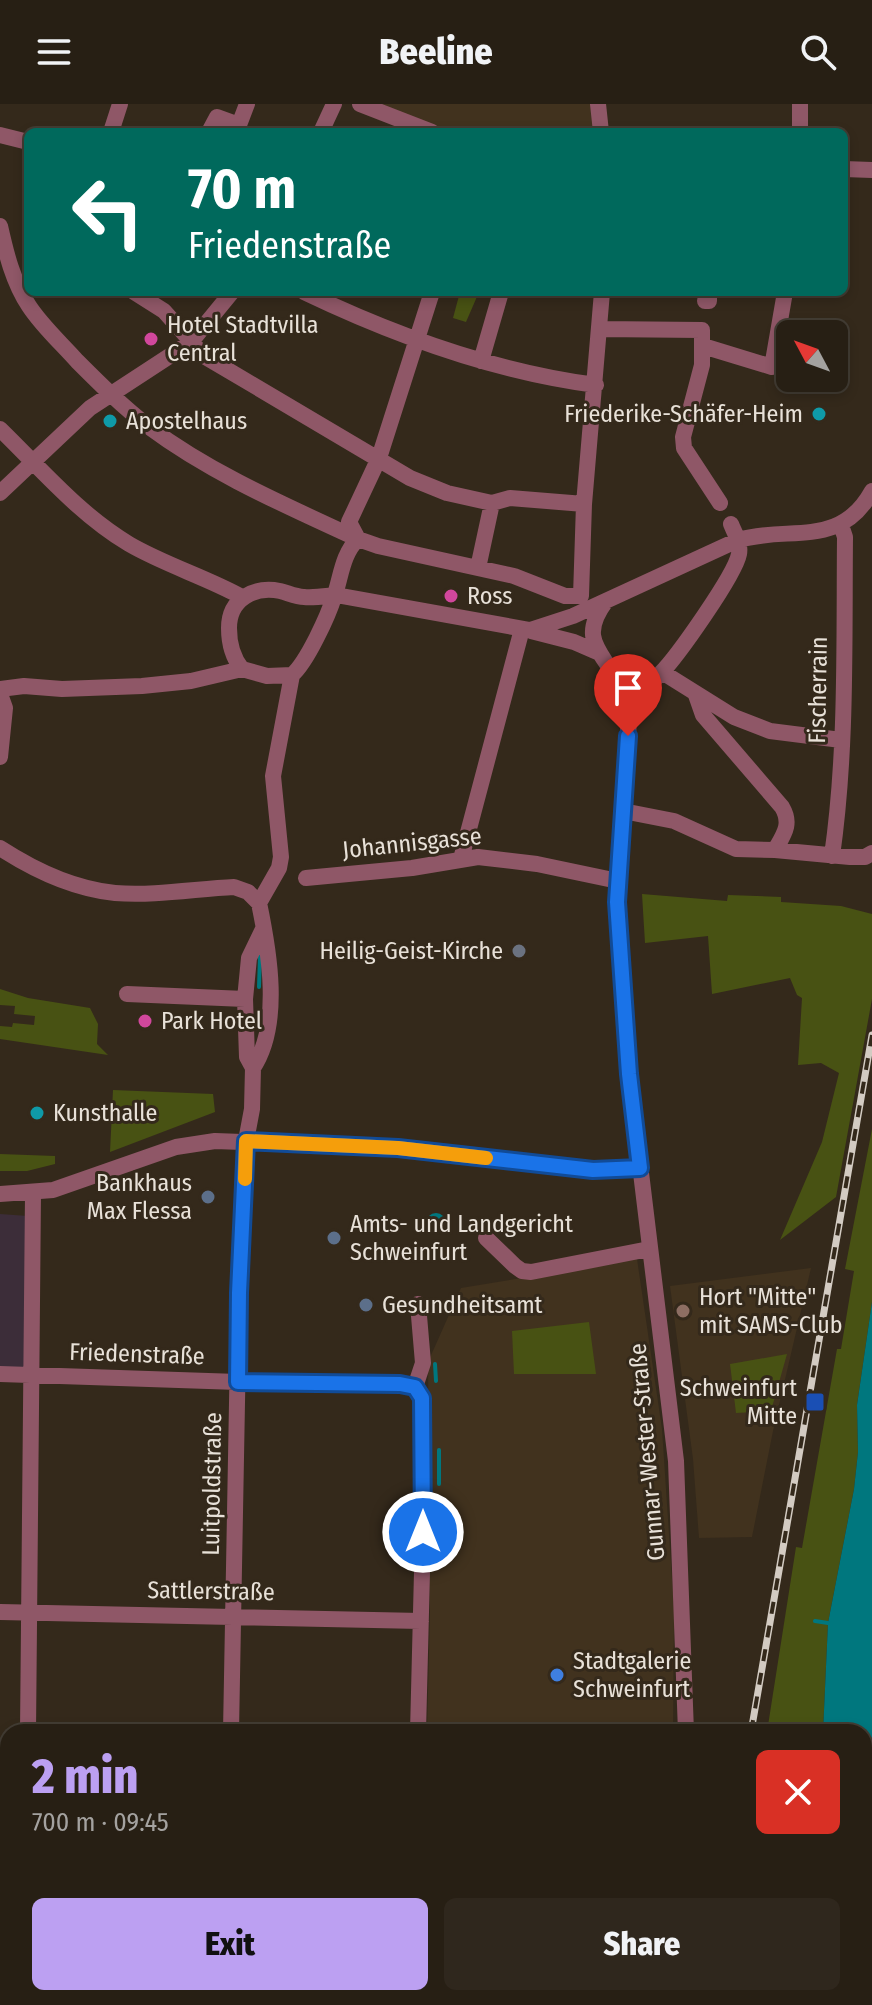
<!DOCTYPE html>
<html lang="en">
<head>
<meta charset="utf-8">
<style>
  body { margin:0; font-family:"Fira Sans Condensed",sans-serif; background:#2f271d; color:#f1f3f6; height:100vh; display:flex; flex-direction:column; font-size:30px; white-space:nowrap }
  * { box-sizing:border-box; margin:0 }
  p { font-size:26px; color:#a4a2a0 }
  .icon { flex:none; width:44px; height:44px; fill:none; stroke:currentColor; stroke-width:2; stroke-linecap:round; stroke-linejoin:round }
  .map { position:relative; flex:1; overflow:hidden }
  .drawer { position:absolute; left:0px; top:1620px; width:872px; height:282px; display:flex; flex-direction:column; background:#271f14; border-radius:24px 24px 0 0; box-shadow:0 4px 12px #0003,0 0 0 2px #433d34 }
  .drawer>* { flex:none }
  .banner { position:absolute; left:24px; top:24px; width:824px; height:168px; border-radius:12px; box-shadow:0 4px 12px #0003,0 0 0 2px #433d34; background:#00695c; color:#fff; overflow:hidden }
  .needle { width:52px; rotate:311deg }
  .buttons { position:absolute; left:776px; top:216px; display:grid; gap:16px }
  .buttons a { display:grid; place-items:center; width:72px; height:72px; border-radius:12px; background:#271f14; box-shadow:0 4px 12px #0003,0 0 0 2px #433d34; font-size:40px }
  .pin { position:absolute; display:grid; place-items:center; width:68px; height:68px; color:#fff; margin:-82px -34px; border-radius:50% 50% 50% 0; rotate:-45deg; box-shadow:0 0 8px #0007 }
  .pin .icon { rotate:45deg }
  .me { position:absolute; width:88px; margin:-44px; rotate:0deg; stroke-linejoin:round; filter:drop-shadow(0 0 6px #0008) }
  .turn { display:flex; align-items:center; gap:28px; height:168px; padding:0 32px; font-size:36px }
  .turn .icon { width:104px; height:104px; stroke-width:2.5 }
  .turn b { display:block; font-size:56px; line-height:68px }
  .round { display:grid; place-items:center; flex:none; width:84px; height:84px; border-radius:12px; background:#2f271d }
  .overview { display:flex; align-items:center; justify-content:space-between; height:136px; padding:0 32px }
  h1 { font-size:48px; font-weight:800; line-height:60px; color:#bca0f2 }
  .cta { display:flex; gap:16px; margin-top:auto; padding:16px 32px }
  .cta a { flex:1; height:92px; border-radius:12px; background:#bca0f2; color:#111; font-size:32px; font-weight:800; line-height:92px; text-align:center }
  .cta a+a { background:#2f271d; color:#f1f3f6 }
  header { display:flex; justify-content:space-between; align-items:center; height:104px; padding:0 32px; background:#271f14; font-size:36px; font-weight:800 }
  .map>svg:first-child { display:block }
  .built { fill:#41321e }
  .medical { fill:#3c2d39 }
  .green { fill:#485213 }
  .water { fill:#00777e }
  .lines { fill:none; stroke-linecap:round; stroke-linejoin:round }
  .stream { stroke:#00777e; stroke-width:4 }
  .street { stroke:#8f5767; stroke-width:16 }
  .rail-casing { stroke:#d3cbc2; stroke-width:7 }
  .rail { stroke:#34291b; stroke-width:4; stroke-dasharray:12; stroke-linecap:butt }
  .route-casing { stroke:#114b97; stroke-width:20 }
  .route { stroke:#1a73e8; stroke-width:14 }
  .slow { stroke:#f59e0b; stroke-width:14 }
  .hotel-dot { fill:#d1479c; stroke:#34291b; stroke-width:3 }
  .culture-dot { fill:#0f9aa8; stroke:#34291b; stroke-width:3 }
  .worship-dot { fill:#6b7280; stroke:#34291b; stroke-width:3 }
  .service-dot { fill:#5c6f8a; stroke:#34291b; stroke-width:3 }
  .education-dot { fill:#8d6e63; stroke:#34291b; stroke-width:3 }
  .transit-dot { fill:#1a4fb4; stroke:#34291b; stroke-width:3 }
  .shop-dot { fill:#3f7fe0; stroke:#34291b; stroke-width:3 }
  .labels { text-anchor:middle; stroke-width:6; stroke-linejoin:round; paint-order:stroke }
  .poi-label { font-size:24px; fill:#e8e1d8; stroke:#34291b; text-anchor:start }
  .street-label { font-size:24px; fill:#e8e1d8; stroke:#34291b }
</style>
</head>
<body>
<header><svg class="icon" aria-label="menu" viewBox="0 0 24 24"><path d="M4 6h16M4 12h16M4 18h16"/></svg>Beeline<svg class="icon" aria-label="search" viewBox="0 0 24 24"><circle cx="10" cy="10" r="6"/><path d="M15 15l6 6"/></svg></header>
<div class="map">
<svg width="872" height="1901" viewBox="0 0 872 1901">
  <rect width="100%" height="100%" fill="#34291b"/>
  <path class="built" d="M372,0H591L594,28H441Z
    M637,1155L662,1325L674,1505L673,1628H427L430,1507L428,1258L461,1184Z
    M811,1164L773,1327L752,1433L699,1434L693,1355L670,1182Z
    M421,1894H660V1901H421Z"/>
  <path class="medical" d="M0,1110L28,1112V1266L0,1265Z"/>
  <path class="green" d="M460,188H479L466,218L453,214Z
    M642,790L727,797L728,791L781,793V798L841,802L872,810V895L836,1093L780,1136L822,1038L839,969L821,959L798,961L802,894L797,891L790,874L712,890L708,832L645,839Z
    M0,885L28,894L90,904L98,920L97,940L108,951L0,935V922L12,923L13,919L34,921L35,912L14,910L15,902L0,901Z
    M113,986L213,990L215,1008L110,1048Z
    M872,1025V1198L857,1301L858,1348L854,1385L828,1519L823,1628H767L796,1443L802,1444L837,1245H841L854,1167L845,1165Z
    M0,1050L55,1052V1060L27,1067H0Z
    M589,1218L596,1270H514L512,1227Z
    M787,1250L771,1307L736,1309L730,1260Z
    M722,1894H825V1901H721Z"/>
  <path class="water" d="M426 1119a10 10 0 1 1 20 0a10 10 0 1 1-20 0Z
    M872,1198V1901H825V1894H864V1628H823L828,1519L854,1385L858,1348L857,1301Z"/>
  <g class="lines">
    <path class="stream" d="M259,883L260,852
      M435,1260L436,1277
      M439,1380V1346
      M438,1463L439,1411
      M815,1517L828,1519"/>
    <path class="street" d="M360,0L432,28
      M598,0L601,28
      M800,0V28
      M111,28L120,0
      M209,28L217,13L239,21L247,0
      M321,28L334,0
      M0,31L28,38
      M844,65L872,66
      M0,122C6,149 13,178 29,202C42,222 61,239 77,257C100,280 123,303 149,323C212,370 287,402 358,435C342,450 341,474 334,493C328,512 307,558 292,571L273,672L281,753L279,764L259,799
      M134,188L164,207L204,252L410,374L447,389L492,399L510,394L584,400
      M304,188C396,232 495,268 596,281
      M432,188L379,354L349,418L358,435L378,442L514,472L565,492H581L584,400L602,188
      M705,197H709V193
      M599,225L702,226V261L683,333L684,344L720,399
      M703,242L772,263L785,188
      M481,257L501,188
      M0,325C42,366 79,410 129,440C165,461 206,473 242,493
      M0,389L90,304L191,238L232,188
      M478,464L492,399
      M606,497C577,536 603,547 618,579C623,589 625,600 628,610
      M531,527L574,538L597,548
      M242,565C233,554 229,539 229,524C229,495 254,482 280,487C288,489 296,493 304,493C314,494 326,492 336,491L530,526L573,512L738,436C791,421 840,445 872,387
      M662,568L734,613L770,627L841,636
      M0,585L24,582L62,585L142,582L191,577L242,565L267,572L292,571
      M0,590L5,604L0,653
      M696,591L703,611L782,703C792,720 784,730 775,746
      M623,707L674,717L736,745L775,746L850,753H865L872,749
      M0,744C34,766 74,785 115,789C154,792 195,785 234,783L248,788L259,799
      M832,752C847,647 844,539 845,433L841,421
      M461,755L522,525
      M306,774L412,764L478,753L537,760L618,777
      M127,890L245,895
      M253,964C282,920 269,847 259,799
      M0,1090L53,1086L176,1043L215,1037L398,1044L593,1066L640,1064
      M486,1134L515,1162L522,1167L531,1168L649,1145
      M0,1270L238,1278L400,1280L415,1283
      M415,1283L422,1294L423,1428L418,1628
      M415,1283L423,1259L418,1200
      M0,1508L421,1517
      M28,1628L33,1090
      M231,1628L239,1189L246,1037L252,1005L253,964L247,953L245,895L249,854L263,825
      M686,1628L676,1357L629,970L617,798L630,601C638,587 649,581 660,570C677,553 735,471 739,450C741,439 735,430 731,420
      M0,1783H8
      M23,1901V1894
      M227,1901V1894
      M411,1901L412,1894
      M675,1901L676,1894"/>
    <g class="rail-casing">
      <path id="rail" d="M751,1628L872,931
        M702,1901L704,1894"/>
    </g>
    <use href="#rail" class="rail"/>
  </g>
  <g class="lines">
    <g class="route-casing">
      <path id="route" d="M423,1428L422,1294L415,1283L400,1280L238,1278L239,1189L246,1037L398,1044L593,1066L640,1064L629,970L617,798L628,632"/>
    </g>
    <use href="#route" class="route"/>
    <path class="slow" d="M245,1075L246,1037L398,1044L486,1054"/>
  </g>
  <g class="hotel-dot">
    <circle cx="151" cy="235" r="8"/>
    <circle cx="451" cy="492" r="8"/>
    <circle cx="145" cy="917" r="8"/>
  </g>
  <g class="culture-dot">
    <circle cx="819" cy="310" r="8"/>
    <circle cx="110" cy="317" r="8"/>
    <circle cx="37" cy="1009" r="8"/>
  </g>
  <circle class="worship-dot" cx="519" cy="847" r="8"/>
  <g class="service-dot">
    <circle cx="208" cy="1093" r="8"/>
    <circle cx="334" cy="1134" r="8"/>
    <circle cx="366" cy="1201" r="8"/>
  </g>
  <circle class="education-dot" cx="683" cy="1207" r="8"/>
  <rect class="transit-dot" x="805" y="1288" width="20" height="20" rx="4"/>
  <circle class="shop-dot" cx="557" cy="1571" r="8"/>
  <g class="labels">
    <g class="poi-label">
      <text x="167" y="229">Hotel Stadtvilla<tspan x="167" dy="28">Central</tspan></text>
      <text x="803" y="318" text-anchor="end">Friederike-Schäfer-Heim</text>
      <text x="126" y="325">Apostelhaus</text>
      <text x="467" y="500">Ross</text>
      <text x="503" y="855" text-anchor="end">Heilig-Geist-Kirche</text>
      <text x="161" y="925">Park Hotel</text>
      <text x="53" y="1017">Kunsthalle</text>
      <text x="192" y="1087" text-anchor="end">Bankhaus<tspan x="192" dy="28">Max Flessa</tspan></text>
      <text x="350" y="1128">Amts- und Landgericht<tspan x="350" dy="28">Schweinfurt</tspan></text>
      <text x="699" y="1201">Hort "Mitte"<tspan x="699" dy="28">mit SAMS-Club</tspan></text>
      <text x="382" y="1209">Gesundheitsamt</text>
      <text x="797" y="1292" text-anchor="end">Schweinfurt<tspan x="797" dy="28">Mitte</tspan></text>
      <text x="573" y="1565">Stadtgalerie<tspan x="573" dy="28">Schweinfurt</tspan></text>
    </g>
    <g class="street-label">
      <text transform="translate(818 586) rotate(-89)" y="8">Fischerrain</text>
      <text transform="translate(412 739) rotate(-6)" y="8">Johannisgasse</text>
      <text transform="translate(137 1250) rotate(2)" y="8">Friedenstraße</text>
      <text transform="translate(647 1348) rotate(-95)" y="8">Gunnar-Wester-Straße</text>
      <text transform="translate(212 1380) rotate(-89)" y="8">Luitpoldstraße</text>
      <text transform="translate(211 1487) rotate(1)" y="8">Sattlerstraße</text>
    </g>
  </g>
</svg>
<div class="buttons">
<a><svg class="needle" viewBox="-14 -14 28 28"><path d="M0-13l5 13h-10z" fill="#e53935"/><path d="M0 13l5-13h-10z" fill="#a4a2a0"/></svg></a>
</div>
<div class="pin" style="left:628px;top:632px;background:#d93025"><svg class="icon" aria-label="arrive" viewBox="0 0 24 24"><path d="M6 21V4h12l-3 4 3 4H6"/></svg></div>
<svg class="me" style="left:423px;top:1428px" viewBox="-20 -20 40 40"><circle r="17" fill="#1a73e8" stroke="#fff" stroke-width="3"/><path d="M0-11L8 9 0 5-8 9z" fill="#fff"/></svg>
<div class="banner">
<div class="turn"><svg class="icon" aria-label="left" viewBox="0 0 24 24"><path d="M17 20v-9H6M10 6l-5 5 5 5"/></svg><div><b>70 m</b>Friedenstraße</div></div>
</div>
<section class="drawer">
<div class="overview"><div><h1>2 min</h1><p>700 m · 09:45</p></div><a class="round" style="background:#d93025;color:#fff"><svg class="icon" aria-label="close" viewBox="0 0 24 24"><path d="M6 6l12 12M18 6L6 18"/></svg></a></div>
<div class="cta"><a>Exit</a><a>Share</a></div>
</section>
</div>
</body>
</html>
